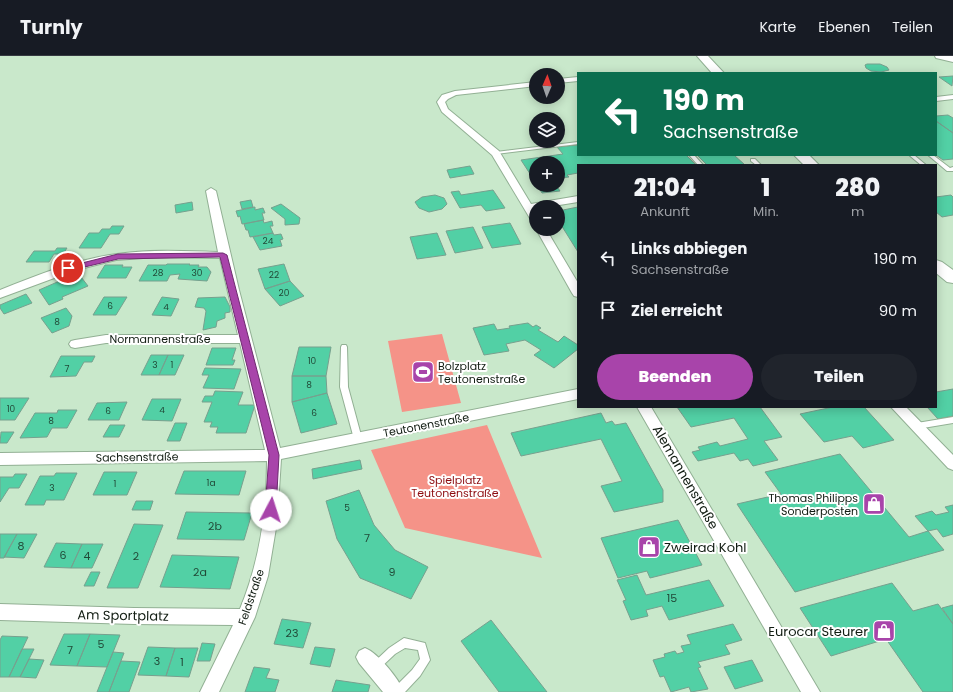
<!DOCTYPE html>
<html lang="de">
<head>
<meta charset="utf-8">
<style>
  body { margin:0; font-family:Poppins,sans-serif; background:#20242c; color:#f1f3f6; height:100vh; display:flex; flex-direction:column; font-size:15px; white-space:nowrap }
  * { box-sizing:border-box; margin:0 }
  p { font-size:13px; color:#9ea1a6 }
  .icon { flex:none; width:22px; height:22px; fill:none; stroke:currentColor; stroke-width:2; stroke-linecap:round; stroke-linejoin:round }
  .map { position:relative; flex:1; overflow:hidden }
  .details { position:absolute; left:577px; top:108px; width:360px; height:244px; display:flex; flex-direction:column; background:#171b24; border-radius:0px; box-shadow:0 2px 10px #0003 }
  .details>* { flex:none }
  .hud { position:absolute; left:577px; top:16px; width:360px; height:84px; border-radius:0px; box-shadow:0 2px 10px #0003; background:#0b6e4f; color:#fff; overflow:hidden }
  .needle { width:26px; rotate:2deg }
  .controls { position:absolute; left:529px; top:12px; display:grid; gap:8px }
  .controls a { display:grid; place-items:center; width:36px; height:36px; border-radius:50%; background:#171b24; box-shadow:0 2px 10px #0003; font-size:20px }
  .pin { position:absolute; display:grid; place-items:center; width:34px; height:34px; color:#fff; margin:-17px; border:2px solid #fff; border-radius:50%; box-shadow:0 1px 4px #0007 }
  .me { position:absolute; width:44px; margin:-22px; rotate:5deg; stroke-linejoin:round; filter:drop-shadow(0 0 3px #0008) }
  .turn { display:flex; align-items:center; gap:14px; height:84px; padding:0 20px; font-size:18px }
  .turn .icon { width:52px; height:52px; stroke-width:2.5 }
  .turn b { display:block; font-size:28px; line-height:34px }
  .eta { display:flex; justify-content:space-evenly; align-items:center; height:68px; text-align:center }
  .eta b { font-size:24px; font-weight:800; line-height:28px }
  .cta { display:flex; gap:8px; margin-top:auto; padding:8px 20px }
  .cta a { flex:1; height:46px; border-radius:24px; background:#a844aa; color:#fff; font-size:16px; font-weight:800; line-height:46px; text-align:center }
  .cta a+a { background:#20242c; color:#f1f3f6 }
  ul { padding:0; list-style:none }
  li { display:flex; align-items:center; gap:12px; height:52px; padding:0 20px }
  li div { flex:1 }
  li b { display:block; font-size:15px }
  li em { font-style:normal }
  header { display:flex; align-items:center; gap:24px; box-sizing:border-box; height:56px; padding:0 20px; background:#171b24; border-bottom:1px solid #363941 }
  header strong { font-size:19px }
  nav { display:flex; gap:22px; margin-inline-start:auto; font-size:14px }
  .map>svg:first-child { display:block }
  .green { fill:#f59388 }
  .building { fill:#52d0a5; stroke:#77a08e }
  .lines { fill:none; stroke-linecap:round; stroke-linejoin:round }
  .lane-casing { stroke:#92b094; stroke-width:2 }
  .street-casing { stroke:#92b094; stroke-width:2 }
  .secondary-casing { stroke:#92b094; stroke-width:2 }
  .lane { fill:#fff; fill-rule:evenodd }
  .street { fill:#fff; fill-rule:evenodd }
  .secondary { fill:#fff; fill-rule:evenodd }
  .route { fill:#a844aa; stroke:#6d2c6e }
  .labels { text-anchor:middle; stroke-width:4; stroke-linejoin:round; paint-order:stroke }
  .number-label { font-size:9px; fill:#214937 }
  .street-label { font-size:11px; fill:#111c12; stroke:#fff }
  .poi-label { font-size:11px; fill:#111c12; stroke:#fff; text-anchor:start }
  .park-label { font-size:11px; fill:#8e0e12; stroke:#fff }
  .near-number-label { font-size:11px; fill:#214937 }
  .near-street-label { font-size:13px; fill:#111c12; stroke:#fff }
  .near-poi-label { font-size:13px; fill:#111c12; stroke:#fff; text-anchor:start }
</style>
</head>
<body>
<header>
<strong>Turnly</strong>
<nav><a>Karte</a><a>Ebenen</a><a>Teilen</a></nav>
</header>
<div class="map">
<svg width="953" height="636" viewBox="0 0 953 636">
  <rect width="100%" height="100%" fill="#c9e8cb"/>
  <path class="green" d="M442,278L461,347L402,356L388,285Z
    M487,369L542,502L405,472L371,394Z"/>
  <path class="building" d="M867,8H880L887,11L889,14L881,16L871,15L866,12L865,9Z
    M953,20L952,30L939,21Z
    M948,59L953,62V77L936,65V60Z
    M936,65L953,77V103L943,104L936,99Z
    M578,89V99H686L696,109H578V117L567,119L569,121L559,122L560,125H558V107H536V127L521,104L563,98L557,91Z
    M697,99H734L745,109H707Z
    M470,110L474,118L450,122L447,114Z
    M537,129H556L560,135L542,137Z
    M493,134L505,152L486,155L481,149L460,152L451,136L459,135L461,139Z
    M435,139L444,142L447,148L442,153L429,156L419,152L415,146L422,141Z
    M951,139L953,141V159L942,161L936,156V141Z
    M251,144L253,151L242,153L240,146Z
    M192,146L193,154L176,157L175,149Z
    M281,148L300,162L299,168L285,169V163L271,152Z
    M255,151V154L263,152L265,157H262L264,164L242,168L240,160L238,161L236,155Z
    M578,151V196L558,164V155Z
    M263,164L264,167L272,165L273,170H270L273,177L250,181L248,174H246L244,168Z
    M510,167L521,188L492,192L482,171Z
    M112,170H124L119,178H110L101,192H79L89,177H99L102,173H110Z
    M473,171L483,192L455,197L446,175Z
    M273,177L274,179L281,178L283,183L280,184L282,190L260,194L253,181Z
    M437,177L446,199L417,203L410,181Z
    M57,192H67L63,198H54L49,206H26L34,195H55Z
    M167,208H190L189,209H199L198,211H207L211,216L207,225L178,223L180,218L170,219L167,225H139L148,209H166Z
    M284,208L290,225L265,233L258,213Z
    M105,209H123L122,211H132L126,222H97Z
    M78,217L88,230L62,241L63,243L49,249L39,234Z
    M290,225L304,240L280,250L265,233Z
    M26,238L32,247L4,258L0,252V249Z
    M104,241H127L116,259H93Z
    M162,241L179,243L171,260L152,259Z
    M225,241L230,251V256L225,257V262L217,265L216,271L203,274L206,255L204,252L195,251L198,242Z
    M66,252L72,260L69,270L52,277L41,262Z
    M528,267L533,271L536,269L541,272L538,274L558,286L564,280L578,289V293L554,312L534,299L541,294L525,284L506,288L509,295L484,299L473,272L494,268L497,274L510,272L509,270Z
    M299,291H331L326,320H292Z
    M212,292H236L232,304H235L233,309H206Z
    M151,299H168L159,319H141Z
    M168,299H184L175,319H159Z
    M61,300H95L92,306H84L76,320L50,321Z
    M205,312L241,313L234,333L203,332L209,319H202Z
    M292,320H326L327,337L292,346Z
    M953,333V360L938,363L927,351H936V336Z
    M215,335L243,336L238,349H255L246,377H216L218,371H210L212,366H204L212,346H202L205,340H213Z
    M327,337L337,368L301,377L292,346Z
    M0,342H29L15,364H0Z
    M152,343H181L172,365L142,364Z
    M127,346L119,364H88L97,347Z
    M677,351H760L782,381L764,385L778,404L753,410L748,403L740,405L734,397L698,405L692,396L700,394L698,391L717,386L720,390L748,383L734,362L691,371Z
    M833,351H864L894,384L863,392L852,380L824,386L800,358Z
    M58,354H77L67,372H52L47,381L20,382L35,357H57Z
    M601,357L606,367L612,365L615,369L626,367L663,434V446L614,456L601,430L622,425L601,383L521,400L511,377Z
    M175,367H187L180,385H167Z
    M110,369H125L119,381H103Z
    M1,376H14L7,387H0Z
    M840,398L909,481L928,475L944,494L795,536L737,448L781,438L765,416Z
    M360,404L362,413L313,423L312,413Z
    M184,415H246L239,439L175,438Z
    M104,416H137L127,439H93Z
    M56,417H77L64,444H46L44,449H25L40,420H54Z
    M15,418H27L19,432H9L0,446V421H13Z
    M359,434L374,469L395,494L428,511L411,543L360,522L337,483L326,445Z
    M136,445H153L150,454H132Z
    M953,449V478L943,481L937,473L928,475L915,460L932,455L936,459L949,456L945,451Z
    M186,456L252,457L244,484L177,483Z
    M678,464L702,509L650,522L647,515L618,522L601,482Z
    M134,468L163,469L138,532H107Z
    M0,478H17L4,502H0Z
    M17,478H37L24,502L4,501Z
    M56,487L82,488L71,512L44,511Z
    M82,488H103L92,512H71Z
    M172,499L239,501L230,533L160,531Z
    M91,516H100L94,530H84Z
    M637,519L646,539L709,524L724,550L669,564L662,550L646,554L648,560L631,564L623,545L626,544L617,524Z
    M892,527L913,555L938,548L953,568V636H923L886,583L831,600L800,552Z
    M953,549V568L942,552Z
    M282,563L311,567L303,592L274,588Z
    M491,564L547,636H499L461,585Z
    M733,568L742,584L725,589L730,598L698,606L701,611L698,612L708,633L691,636L689,631L671,636L664,620L660,621L653,604L665,601L664,598L675,595L677,598L684,596L681,590L691,588L687,579Z
    M64,578H90L77,610L50,609Z
    M90,578L120,579L107,611L77,610Z
    M2,580L28,581L9,621H0V584Z
    M202,587L215,588L210,605H197Z
    M148,591L175,592L166,620L138,619Z
    M315,591L335,593L330,611L310,608Z
    M175,592H198L189,621L166,620Z
    M22,593H34L20,621H9Z
    M113,596L124,597L109,636H97Z
    M29,603L44,604L36,622L20,621Z
    M752,604L763,625L735,633L724,611Z
    M121,605L140,606L129,636H109Z
    M254,611L270,613L266,622L279,624L275,636H245Z
    M336,624L370,629L368,636H332Z"/>
  <g class="lines">
    <g class="lane-casing">
      <path id="lane" d="M578,86V88L496,98L494,97L496,96Z
        M689,99H694L703,109H698Z
        M909,99H914L926,109H921Z
        M928,99H933L950,112L953,111V115H947Z
        M751,103H755L761,109H756L751,105Z
        M342,289H346L347,291L348,331L362,383L361,385H355L354,383L340,331L341,291Z
        M953,361V367L917,373L914,372L913,370L914,368L917,367Z
        M404,582L425,587L430,604L420,620L405,636H393L394,632L412,614L420,603L418,594L405,592L395,598L378,614L375,616L372,614L370,611L372,608L389,592Z"/>
    </g>
    <g class="street-casing">
      <path id="street" d="M578,21V25L558,27V23Z
        M536,26V30L456,39L448,43L445,46L448,53L499,95L531,148L578,140V146L547,151H536L534,153L536,156V167L531,164L492,99L442,56L437,46L442,39L455,35Z
        M953,39V43L936,45V41Z
        M211,132L216,135L239,234L280,392L578,333V343L281,403L277,466L268,520L255,561L219,636H200L233,569L134,568L0,564V548L134,552L240,553C259,507 267,455 267,405L0,409V397L265,394L240,287H106L75,292L71,291L69,288L71,285L75,284L106,279H238L220,202L156,201L116,204L76,214L0,242V234C38,219 77,203 117,198C151,193 185,195 218,196L206,135Z
        M536,173H546L578,227V241L574,240L572,237Z
        M637,351H651L820,636H801Z
        M891,351H906L953,399V414L948,412Z
        M365,592C378,597 399,623 404,636H383L359,607L356,601L359,595Z"/>
    </g>
    <g class="secondary-casing">
      <path id="secondary" d="M697,0H708L724,17H712Z
        M935,0H953V6L936,2Z
        M794,99H809L819,109H804Z
        M936,204L942,206L953,214V227L947,226L936,217Z"/>
    </g>
    <use href="#lane" class="lane"/>
    <use href="#street" class="street"/>
    <use href="#secondary" class="secondary"/>
  </g>
  <path class="route" d="M223,197L227,199L279,399L276,454L275,458L271,459L267,458L265,454L269,399L220,201L118,203L68,215L65,212L66,211L118,198Z"/>
  <defs>
    <g id="stadium-square" transform="scale(1.15)"><rect x="-9" y="-9" width="18" height="18" rx="4" fill="#a844aa" stroke="#fff"/><path d="M0-5a6.5 5 0 1 0 0 10a6.5 5 0 1 0 0-10ZM-3.5-1.8h7v3.6h-7Z" fill="#fff"/></g>
    <g id="shop-square" transform="scale(1.15)"><rect x="-9" y="-9" width="18" height="18" rx="4" fill="#a844aa" stroke="#fff"/><path d="M-5-2.5h2.3a2.7 3.5 0 0 1 5.4 0H5L5.5 6h-11ZM-1.5-2.5h3a1.5 2.3 0 0 0-3 0Z" fill="#fff"/></g>
  </defs>
  <g fill-rule="evenodd">
    <use href="#stadium-square" x="423" y="316"/>
    <use href="#shop-square" x="874" y="448"/>
    <use href="#shop-square" x="649" y="491"/>
    <use href="#shop-square" x="884" y="575"/>
  </g>
  <g class="labels">
    <g class="number-label">
      <text x="268" y="188">24</text>
      <text x="158" y="220">28</text>
      <text x="197" y="220">30</text>
      <text x="274" y="222">22</text>
      <text x="284" y="240">20</text>
      <text x="110" y="253">6</text>
      <text x="166" y="254">4</text>
      <text x="57" y="269">8</text>
      <text x="312" y="308">10</text>
      <text x="155" y="312">3</text>
      <text x="172" y="312">1</text>
      <text x="67" y="316">7</text>
      <text x="309" y="332">8</text>
      <text x="11" y="356">10</text>
      <text x="162" y="357">4</text>
      <text x="108" y="358">6</text>
      <text x="314" y="360">6</text>
      <text x="51" y="368">8</text>
      <text x="211" y="430">1a</text>
      <text x="115" y="431">1</text>
      <text x="52" y="435">3</text>
      <text x="347" y="455">5</text>
    </g>
    <g class="street-label">
      <text x="160" y="287">Normannenstraße</text>
      <text transform="translate(426 369) rotate(-11)" y="4">Teutonenstraße</text>
      <text transform="translate(137 401) rotate(-1)" y="4">Sachsenstraße</text>
      <text transform="translate(251 541) rotate(-71)" y="4">Feldstraße</text>
    </g>
    <g class="poi-label">
      <text x="438" y="314">Bolzplatz<tspan x="438" dy="13">Teutonenstraße</tspan></text>
      <text x="858" y="446" text-anchor="end">Thomas Philipps<tspan x="858" dy="13">Sonderposten</tspan></text>
    </g>
    <g class="park-label">
      <text x="455" y="428">Spielplatz<tspan x="455" dy="13">Teutonenstraße</tspan></text>
    </g>
    <g class="near-number-label">
      <text x="215" y="474">2b</text>
      <text x="367" y="486">7</text>
      <text x="21" y="494">8</text>
      <text x="63" y="503">6</text>
      <text x="87" y="504">4</text>
      <text x="136" y="504">2</text>
      <text x="200" y="520">2a</text>
      <text x="392" y="520">9</text>
      <text x="672" y="546">15</text>
      <text x="292" y="581">23</text>
      <text x="101" y="592">5</text>
      <text x="70" y="598">7</text>
      <text x="157" y="609">3</text>
      <text x="182" y="610">1</text>
    </g>
    <g class="near-street-label">
      <text transform="translate(686 421) rotate(60)" y="5">Alemannenstraße</text>
      <text transform="translate(123 559) rotate(1)" y="5">Am Sportplatz</text>
    </g>
    <g class="near-poi-label">
      <text x="664" y="496">Zweirad Kohl</text>
      <text x="868" y="580" text-anchor="end">Eurocar Steurer</text>
    </g>
  </g>
</svg>
<div class="controls">
<a><svg class="needle" viewBox="-14 -14 28 28"><path d="M0-13l5 13h-10z" fill="#e53935"/><path d="M0 13l5-13h-10z" fill="#9ea1a6"/></svg></a>
<a><svg class="icon" aria-label="layers" viewBox="0 0 24 24"><path d="M12 4l9 5-9 5-9-5zM3 14l9 5 9-5"/></svg></a>
<a>+</a>
<a>−</a>
</div>
<div class="pin" style="left:68px;top:212px;background:#d93025"><svg class="icon" aria-label="arrive" viewBox="0 0 24 24"><path d="M6 21V4h12l-3 4 3 4H6"/></svg></div>
<svg class="me" style="left:271px;top:454px" viewBox="-20 -20 40 40"><circle r="19" fill="#fff"/><path d="M0-13L10 11 0 6-10 11z" fill="#a844aa"/></svg>
<div class="hud">
<div class="turn"><svg class="icon" aria-label="left" viewBox="0 0 24 24"><path d="M17 20v-9H6M10 6l-5 5 5 5"/></svg><div><b>190 m</b>Sachsenstraße</div></div>
</div>
<section class="details">
<div class="eta">
<div><b>21:04</b><p>Ankunft</p></div>
<div><b>1</b><p>Min.</p></div>
<div><b>280</b><p>m</p></div>
</div>
<ul>
<li><svg class="icon" aria-label="left" viewBox="0 0 24 24"><path d="M17 20v-9H6M10 6l-5 5 5 5"/></svg><div><b>Links abbiegen</b><p>Sachsenstraße</p></div><em>190 m</em></li>
<li><svg class="icon" aria-label="arrive" viewBox="0 0 24 24"><path d="M6 21V4h12l-3 4 3 4H6"/></svg><div><b>Ziel erreicht</b></div><em>90 m</em></li>
</ul>
<div class="cta"><a>Beenden</a><a>Teilen</a></div>
</section>
</div>
</body>
</html>
